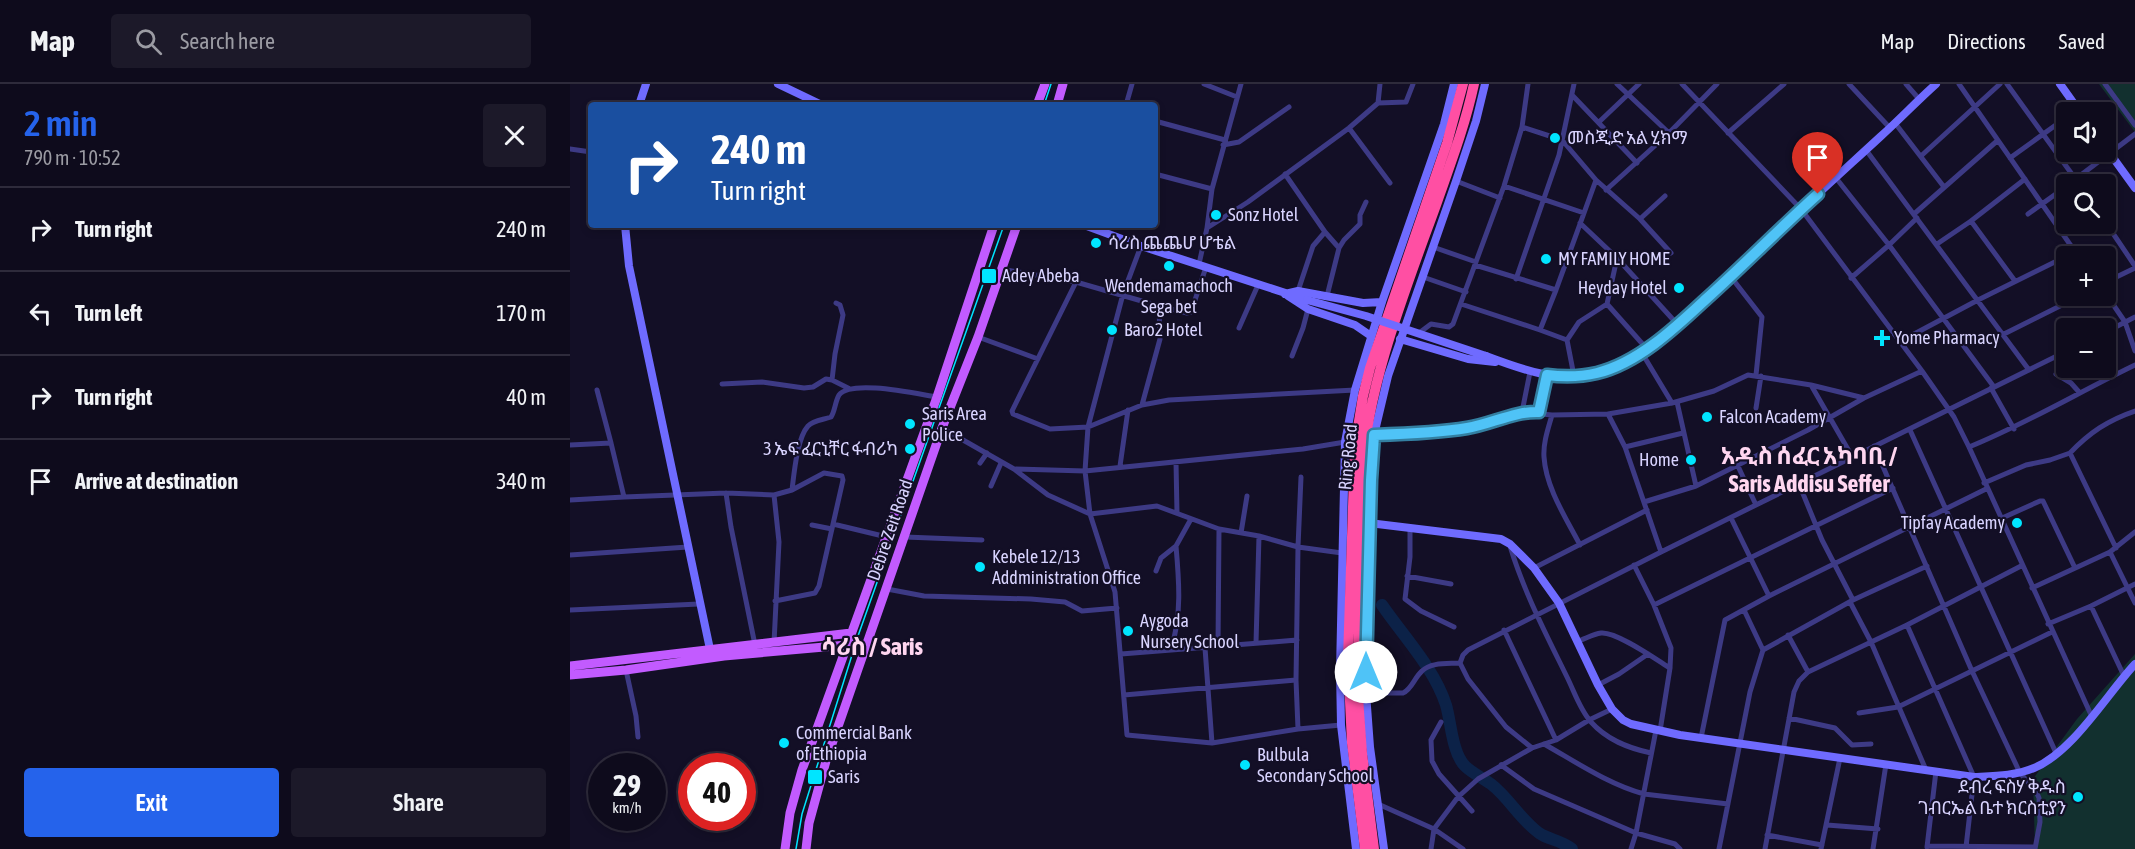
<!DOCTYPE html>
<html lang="en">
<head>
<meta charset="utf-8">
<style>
  body { margin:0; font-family:"Asap Condensed","Noto Sans Ethiopic",sans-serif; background:#1c1929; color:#f1f3f6; height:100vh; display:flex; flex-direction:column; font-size:22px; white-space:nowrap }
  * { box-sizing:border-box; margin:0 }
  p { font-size:20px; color:#9b9ba3 }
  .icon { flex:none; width:33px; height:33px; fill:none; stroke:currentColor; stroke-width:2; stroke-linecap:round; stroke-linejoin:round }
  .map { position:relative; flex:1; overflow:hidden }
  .details { display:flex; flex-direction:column; background:#0e0b1c; width:570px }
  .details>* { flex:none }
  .hud { position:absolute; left:18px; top:18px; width:570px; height:126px; border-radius:6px; box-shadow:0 3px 9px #0003,0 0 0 2px #2e2b3b; background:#1a4fa0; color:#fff; overflow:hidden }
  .controls { position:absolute; left:1486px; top:18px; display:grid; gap:12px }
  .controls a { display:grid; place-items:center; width:60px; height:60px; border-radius:6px; background:#0e0b1c; box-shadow:0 3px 9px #0003,0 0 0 2px #2e2b3b; font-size:30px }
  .speed { position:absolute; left:18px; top:669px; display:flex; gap:12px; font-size:30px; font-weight:700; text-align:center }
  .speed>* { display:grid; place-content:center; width:78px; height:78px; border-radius:50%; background:#0e0b1c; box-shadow:0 3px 9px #0003,0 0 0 2px #2e2b3b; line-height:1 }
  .speed small { font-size:15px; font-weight:400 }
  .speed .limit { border:9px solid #d22; background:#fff; color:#111 }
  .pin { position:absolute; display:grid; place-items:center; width:51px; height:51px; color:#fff; margin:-62px -26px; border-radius:50% 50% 50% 0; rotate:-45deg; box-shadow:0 0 6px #0007 }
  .pin .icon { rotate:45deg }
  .me { position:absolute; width:66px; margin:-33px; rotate:0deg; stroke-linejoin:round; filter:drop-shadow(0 0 4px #0008) }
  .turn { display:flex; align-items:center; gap:21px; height:126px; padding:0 24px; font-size:27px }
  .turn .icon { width:78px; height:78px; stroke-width:2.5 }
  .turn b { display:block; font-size:42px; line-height:51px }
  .round { display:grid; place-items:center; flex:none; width:63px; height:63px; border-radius:6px; background:#1c1929 }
  .head { display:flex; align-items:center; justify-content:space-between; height:102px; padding:0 24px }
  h1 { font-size:36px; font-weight:600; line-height:45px; color:#2563eb }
  .button { display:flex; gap:12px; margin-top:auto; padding:12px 24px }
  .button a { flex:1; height:69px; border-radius:6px; background:#2563eb; color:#fff; font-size:24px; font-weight:600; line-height:69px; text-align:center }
  .button a+a { background:#1c1929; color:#f1f3f6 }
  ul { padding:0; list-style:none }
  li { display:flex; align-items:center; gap:18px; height:84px; padding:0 24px; border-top:2px solid #2e2b3b }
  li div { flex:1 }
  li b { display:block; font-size:22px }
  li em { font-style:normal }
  header { display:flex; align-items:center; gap:36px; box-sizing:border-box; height:84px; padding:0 30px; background:#0e0b1c; border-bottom:2px solid #2e2b3b }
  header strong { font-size:28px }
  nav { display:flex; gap:33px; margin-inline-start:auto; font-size:21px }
  .search { width:420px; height:54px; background:#1c1929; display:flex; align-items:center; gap:15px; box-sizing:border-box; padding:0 21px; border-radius:6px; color:#9b9ba3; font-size:22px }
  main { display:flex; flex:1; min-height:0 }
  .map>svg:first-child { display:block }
  .green { fill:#12302f }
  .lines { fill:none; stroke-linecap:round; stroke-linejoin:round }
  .river { stroke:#0c2248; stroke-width:12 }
  .street { stroke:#3d3a85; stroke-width:5 }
  .secondary { stroke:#6f6bff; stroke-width:8 }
  .primary { stroke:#c25bff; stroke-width:9 }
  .highway { stroke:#ff4fa3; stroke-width:10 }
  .tram { stroke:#00e5ff; stroke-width:1.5 }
  .secondary-bridge { stroke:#6f6bff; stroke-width:8 }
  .route-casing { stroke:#337fa1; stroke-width:15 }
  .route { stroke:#4fc3f7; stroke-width:10 }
  .poi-dot { fill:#00e5ff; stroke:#130f26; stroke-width:2 }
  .labels { text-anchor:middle; stroke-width:4.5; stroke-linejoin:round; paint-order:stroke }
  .poi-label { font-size:18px; fill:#d9d4ff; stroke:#130f26; text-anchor:start }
  .street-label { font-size:18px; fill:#d9d4ff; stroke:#130f26 }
  .district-label { font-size:24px; font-weight:bold; fill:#ffd6f0; stroke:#130f26 }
</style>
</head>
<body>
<header>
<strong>Map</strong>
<div class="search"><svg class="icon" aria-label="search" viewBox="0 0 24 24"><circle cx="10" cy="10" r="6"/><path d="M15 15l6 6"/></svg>Search here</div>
<nav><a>Map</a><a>Directions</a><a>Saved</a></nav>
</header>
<main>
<section class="details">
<div class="head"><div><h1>2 min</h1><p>790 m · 10:52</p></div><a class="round"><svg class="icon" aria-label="close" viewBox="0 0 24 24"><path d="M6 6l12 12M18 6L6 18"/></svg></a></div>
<ul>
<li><svg class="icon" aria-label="right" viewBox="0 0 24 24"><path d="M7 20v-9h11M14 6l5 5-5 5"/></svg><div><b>Turn right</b></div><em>240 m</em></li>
<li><svg class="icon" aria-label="left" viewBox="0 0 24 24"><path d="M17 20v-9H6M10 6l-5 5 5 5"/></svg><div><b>Turn left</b></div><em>170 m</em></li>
<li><svg class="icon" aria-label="right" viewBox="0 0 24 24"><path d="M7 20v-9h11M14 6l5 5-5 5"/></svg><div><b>Turn right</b></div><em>40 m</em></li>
<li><svg class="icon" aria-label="arrive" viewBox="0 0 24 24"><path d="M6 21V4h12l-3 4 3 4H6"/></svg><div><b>Arrive at destination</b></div><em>340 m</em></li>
</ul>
<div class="button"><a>Exit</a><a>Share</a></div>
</section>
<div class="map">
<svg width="1565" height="765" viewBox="0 0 1565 765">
  <rect width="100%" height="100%" fill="#130f26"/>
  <path class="green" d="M1529,0H1565V48Z
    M1565,570V765H1465L1463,695L1507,635Z"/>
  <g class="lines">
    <path class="river" d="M812,521C834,553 864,584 876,621C881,638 882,669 895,682C902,689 913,694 921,700C939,714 950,735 969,749C979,756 991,756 1002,765"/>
    <path class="street" d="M634,0L667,13
      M1047,0L1099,49
      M1112,0L1231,125L1352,287L1384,333L1399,363L1522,633
      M1279,0L1320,44
      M1336,0L1349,15
      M1389,0L1508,172
      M1437,0L1509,100
      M1535,0L1565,41
      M1003,12L1067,79
      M808,19L810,0
      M556,21L562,0
      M585,37L655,56
      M1029,38L1069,0
      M1325,39L1374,103
      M779,44L820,99
      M1158,49L1214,0
      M653,61L669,58L719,23
      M0,65L21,68
      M1296,66L1459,286
      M1351,72L1430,0
      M1440,74L1497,33
      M585,90L642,105
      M715,90L755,148L769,164L757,212
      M1266,94L1319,161L1424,303
      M1026,96L1070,135L1101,169
      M886,97L930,114
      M1499,100L1565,50
      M934,102L1014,129
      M1036,106L1099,49L1147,0
      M1344,130L1427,57
      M1458,130L1497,102
      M1070,135L1095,112
      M1010,139L1047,174L1108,241
      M1536,139L1565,182
      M637,144L642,105L671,0
      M1367,160L1401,137
      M571,162L553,210L518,343L515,387L520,430L545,508L557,651L642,659L728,645L771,641
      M863,163L906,178
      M769,164L774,156L790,140V131L796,118
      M629,180L637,144L678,118L779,44L808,19L836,18L843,0
      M905,181L986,206L1026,96L992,56L952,43
      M431,185L506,198L589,222L590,255L572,321
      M853,193L896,208
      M1161,193L1192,233L1186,291
      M1281,194L1319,161L1347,134
      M946,195L989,71L1004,0
      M1445,197L1401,137L1455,95
      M506,198L442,327L443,330L480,345L518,343L572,321L599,316L785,306
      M1536,198L1565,184
      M728,207L743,162L755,148
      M1536,210L1555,238L1565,267
      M891,220L970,246L986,206
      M1037,220L1077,265
      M589,222L617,229L621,228L636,183
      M669,244L688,201
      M970,246L997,256
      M1536,248L1565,233
      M849,249L861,240L879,243L883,240L934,102L952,43L958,0
      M1434,250L1510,212
      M408,253L468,275
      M1331,257L1408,216L1505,168
      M1072,269L1102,319
      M722,272L733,244L738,225
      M1486,290L1501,299L1509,308
      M1004,292L997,256L1009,238L1037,220L1047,174
      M262,296L265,270L273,231L270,221L266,219
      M152,300L192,298L234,304L243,303L256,295L262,296L278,304
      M1241,301L1294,314L1352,287
      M1421,304L1444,345
      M27,306L41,359
      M1107,318L1126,402L1238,346L1294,314
      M1186,324L1191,292
      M952,328L960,288
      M969,328L977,291
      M1038,330L1102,319L1144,307L1178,291L1241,301L1283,374
      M982,331C978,345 973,359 974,373C976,404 996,434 1010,461
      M372,344L444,385L478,411L520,430L587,422L649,445L689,452L728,463L726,596L728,645
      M1340,346L1486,669
      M804,351L897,344L923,339L952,328L982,331L1038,330L1055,363L1091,468
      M0,361L41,359L54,413L156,409L204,411L222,406L254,389L272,392L273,396L249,502L245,509L205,517
      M1304,362L1402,587L1450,689L1466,707L1469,714L1470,738L1465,765
      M1055,363L1113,349
      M1399,363C1456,340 1509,308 1565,281
      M1500,369C1519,349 1538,336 1565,327
      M606,378L607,429
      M410,379L417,369
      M1167,380L1186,421
      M550,382L558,326
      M446,385L515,387L733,365L775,358
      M731,393L728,463L772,469
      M1414,399L1456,381L1480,376L1500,369L1546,464
      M1229,400L1252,456L1283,516
      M421,402L431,379
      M222,406C224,390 227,354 238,342C244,336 253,336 261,333C265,327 265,318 269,311C281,295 347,310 367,313
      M156,409L161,443L185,561
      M0,416L54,413
      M1074,418L1126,402
      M1161,434L1199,512
      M1430,435L1470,417H1473L1505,484
      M263,440L317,453
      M242,441L262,445
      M840,446V473L835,515L851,527L884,543
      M671,449L677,412
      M335,453L412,456
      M606,462L621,435
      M940,462C954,508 976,550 997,593C1004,607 1010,626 1021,638C1037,656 1058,664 1081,669
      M1540,468L1565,519
      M0,471L118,463
      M1064,481L1084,521L1323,404
      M964,484L1077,426
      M586,487L591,474L606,462C609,496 612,533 601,564
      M837,492L881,500
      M1462,504L1540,468L1565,448
      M317,505L354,512L461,515L495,518L512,527L547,524
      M1280,518L1301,558L1356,686
      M1084,521L1101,564L1100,584L1090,647
      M1521,522L1554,592
      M0,526L129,520
      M1174,526L1193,566
      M1478,540L1521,522L1565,500
      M934,546L986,656
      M1218,551L1238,588
      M1008,557C1015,555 1023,550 1031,549C1046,547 1087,576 1100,584
      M204,559L209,458L204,411
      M686,559L689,452
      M648,562L649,445
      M635,564L642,659
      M551,570L727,556
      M56,586L66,632L68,653
      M1028,601L1049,590L1078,570
      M796,609H833C842,605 844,594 852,587C861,578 878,580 890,579
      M554,611L726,596
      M1289,629L1328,623L1482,548
      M1219,634L1265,644L1282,661L1301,660
      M871,638L861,656L862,677L869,690L902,727
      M1131,654L1155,536L1199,512L1416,405
      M974,660C1006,678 1038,700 1074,710L1158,720
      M962,664L936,643L898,595L890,579L893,571L898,566L1091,468L1497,267
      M931,681L964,705L1066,749L1086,646
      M808,720L864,745L893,765
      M1257,741L1308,745
      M1197,751L1252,761
      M1357,762L1465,763
      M1357,763L1366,687
      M1396,763L1404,693L1337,541L1451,482
      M861,765L864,745L888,713L908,695L962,664L986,656L1019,636L1042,625
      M1061,765L1066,749L1105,760L1110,765
      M1149,765L1180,608L1193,566L1283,516L1357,482
      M1195,765L1224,608L1229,597L1238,588L1337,541
      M1251,765L1270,674
      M1303,765L1316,680"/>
    <path class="secondary" d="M208,0L252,21
      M1490,0L1510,28
      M69,21L76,0
      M1536,64L1565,104
      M55,141L59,182L141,570
      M514,141L571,162L737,216
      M715,210L728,207L793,219L812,218
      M718,212L738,225L785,241L801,252
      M830,255L898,275L925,278
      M916,272C953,286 988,299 1027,289C1086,274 1152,200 1196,159C1233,123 1272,88 1310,53C1329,36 1347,17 1366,0
      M799,439L931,455L940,460L964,484L989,519L1028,601L1042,625L1053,636L1061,640L1110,651L1404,693C1425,692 1445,692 1464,684C1503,668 1537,610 1565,580
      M786,765L771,641L770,587L775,358L785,306L812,218L874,40L884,0
      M814,765L800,663L796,609V567L801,396L804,351L818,292L886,97L906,37L915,0"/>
    <path class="primary" d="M467,21L475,0
      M487,21L493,0
      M0,582L281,549
      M0,591L56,586L154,572L277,561
      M215,765L220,729L232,686L367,313L424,141
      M236,765L239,739L256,677L372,344L408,253L447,141"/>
    <path class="highway" d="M795,765L782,659L778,575L785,362L793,312L800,284L877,59L893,0
      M804,765L792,669L788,613L791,393C798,299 834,209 866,121C880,81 895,42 904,0"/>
    <path class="tram" d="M474,21L481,0
      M226,765L232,730L288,552L434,141"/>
    <path class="secondary-bridge" d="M737,216L796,232L916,272"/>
  </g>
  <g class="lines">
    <g class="route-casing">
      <path id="route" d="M796,588L801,396L804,351C835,350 867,349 897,344C922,340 944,327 969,328L977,291C993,293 1010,293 1027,289C1068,279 1105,244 1135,216C1174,181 1210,144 1248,110"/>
    </g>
    <use href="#route" class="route"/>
  </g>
  <g class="poi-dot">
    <circle cx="985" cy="54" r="6"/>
    <circle cx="646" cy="131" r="6"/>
    <circle cx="526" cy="159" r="6"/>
    <circle cx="976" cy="175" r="6"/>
    <circle cx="599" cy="182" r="6"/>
    <rect x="411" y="184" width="16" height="16" rx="3"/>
    <circle cx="1109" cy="204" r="6"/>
    <circle cx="542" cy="246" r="6"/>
    <path d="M1309 245h6v6h6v6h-6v6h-6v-6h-6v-6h6z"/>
    <circle cx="1137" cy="333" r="6"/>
    <circle cx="340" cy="340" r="6"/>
    <circle cx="340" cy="365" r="6"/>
    <circle cx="1121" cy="376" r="6"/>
    <circle cx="1447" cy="439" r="6"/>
    <circle cx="410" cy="483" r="6"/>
    <circle cx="558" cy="547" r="6"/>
    <circle cx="214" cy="659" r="6"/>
    <circle cx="675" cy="681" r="6"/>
    <rect x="237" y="685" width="16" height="16" rx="3"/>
    <circle cx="1508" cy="713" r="6"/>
  </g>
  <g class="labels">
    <g class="poi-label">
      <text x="997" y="60">መስጂድ አል ሂክማ</text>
      <text x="658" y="137">Sonz Hotel</text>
      <text x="538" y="165">ሳሪስ ጨጨሆ ሆቴል</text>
      <text x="988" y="181">MY FAMILY HOME</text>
      <text x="432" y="198">Adey Abeba</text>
      <text x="599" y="208" text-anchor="middle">Wendemamachoch<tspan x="599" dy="21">Sega bet</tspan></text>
      <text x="1097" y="210" text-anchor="end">Heyday Hotel</text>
      <text x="554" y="252">Baro2 Hotel</text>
      <text x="1324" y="260">Yome Pharmacy</text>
      <text x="352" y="336">Saris Area<tspan x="352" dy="21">Police</tspan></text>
      <text x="1149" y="339">Falcon Academy</text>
      <text x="328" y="371" text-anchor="end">3 ኤፍ ፈርኒቸር ፋብሪካ</text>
      <text x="1109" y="382" text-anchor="end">Home</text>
      <text x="1435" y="445" text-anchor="end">Tipfay Academy</text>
      <text x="422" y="479">Kebele 12/13<tspan x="422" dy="21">Addministration Office</tspan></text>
      <text x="570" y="543">Aygoda<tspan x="570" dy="21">Nursery School</tspan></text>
      <text x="226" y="655">Commercial Bank<tspan x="226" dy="21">of Ethiopia</tspan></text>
      <text x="687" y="677">Bulbula<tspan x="687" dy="21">Secondary School</tspan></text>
      <text x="258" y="699">Saris</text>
      <text x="1496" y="709" text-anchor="end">ደብረ ፍስሃ ቅዱስ<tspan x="1496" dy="21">ገብርኤል ቤተ ክርስቲያን</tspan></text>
    </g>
    <g class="street-label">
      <text transform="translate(778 373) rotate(-85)" y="6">Ring Road</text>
      <text transform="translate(320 446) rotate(-71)" y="6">Debre Zeit Road</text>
    </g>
    <g class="district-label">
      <text x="1239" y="380">አዲስ ሰፈር አካባቢ /<tspan x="1239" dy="28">Saris Addisu Seffer</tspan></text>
      <text x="302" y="571">ሳሪስ / Saris</text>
    </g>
  </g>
</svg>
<div class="controls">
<a><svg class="icon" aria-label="sound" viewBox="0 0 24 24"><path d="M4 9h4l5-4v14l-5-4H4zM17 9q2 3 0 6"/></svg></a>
<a><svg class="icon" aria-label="search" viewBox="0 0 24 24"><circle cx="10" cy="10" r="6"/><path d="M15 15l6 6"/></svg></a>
<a>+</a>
<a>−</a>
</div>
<div class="speed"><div>29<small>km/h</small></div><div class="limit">40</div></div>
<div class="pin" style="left:1248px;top:110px;background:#d93025"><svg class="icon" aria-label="arrive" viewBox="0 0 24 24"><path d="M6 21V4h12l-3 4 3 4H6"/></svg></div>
<svg class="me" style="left:796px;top:588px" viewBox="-20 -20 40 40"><circle r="19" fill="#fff"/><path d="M0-13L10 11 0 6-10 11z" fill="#4fc3f7"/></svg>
<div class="hud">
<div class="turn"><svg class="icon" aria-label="right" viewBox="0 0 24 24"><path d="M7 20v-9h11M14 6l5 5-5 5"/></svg><div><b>240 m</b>Turn right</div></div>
</div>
</div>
</main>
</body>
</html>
